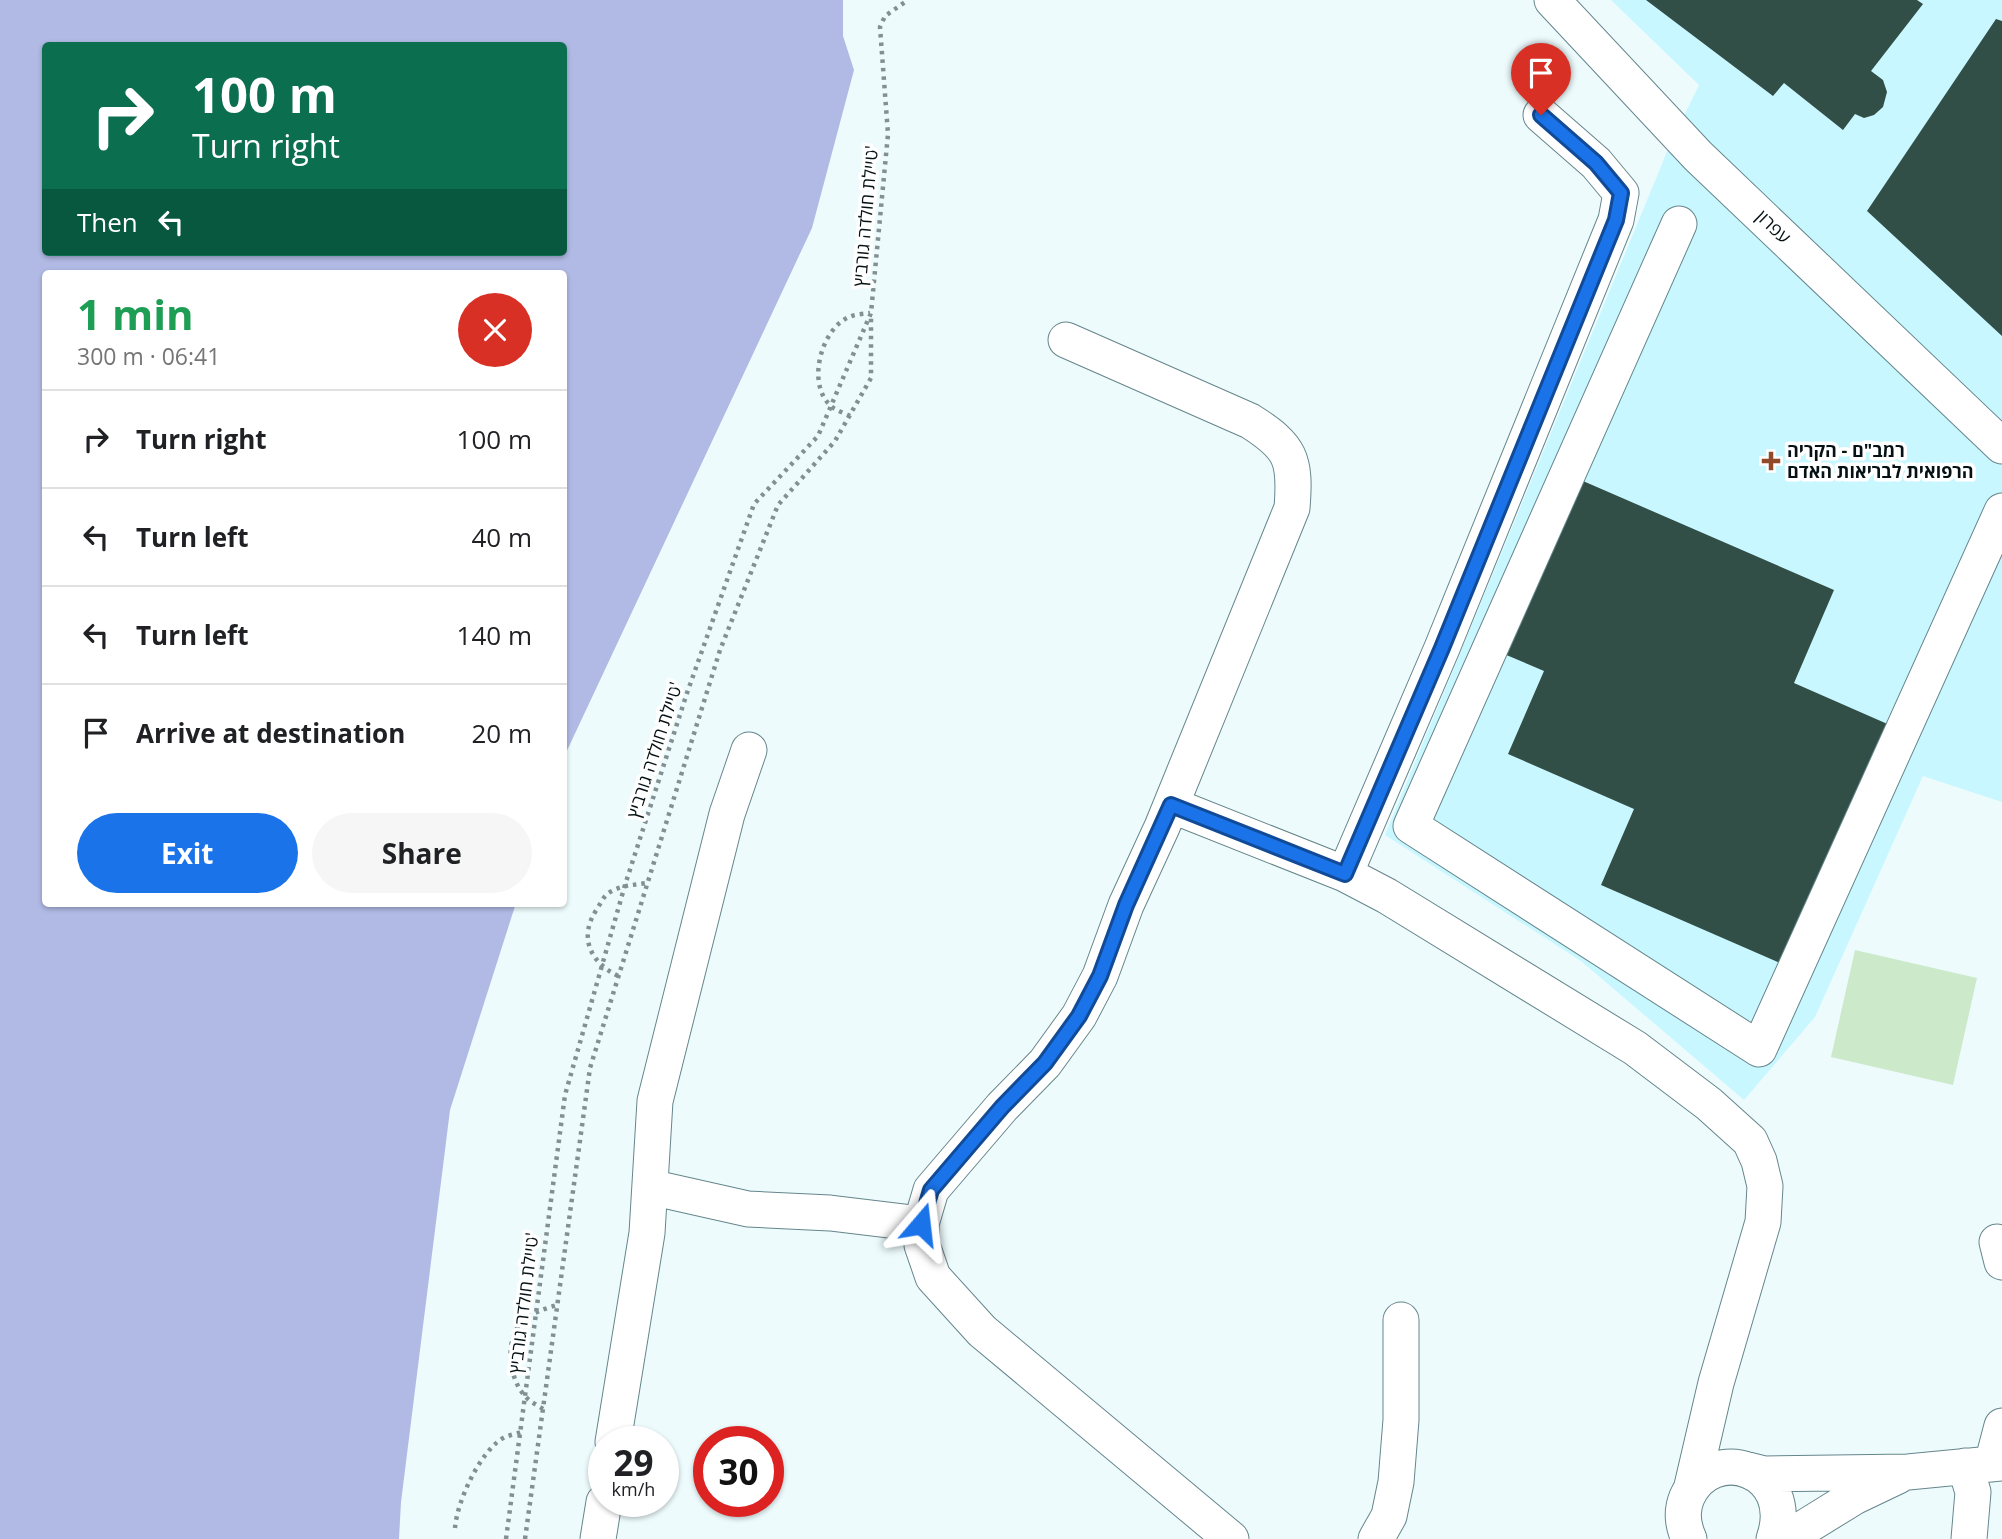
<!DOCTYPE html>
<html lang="en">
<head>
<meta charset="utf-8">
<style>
  body { margin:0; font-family:"Open Sans",Heebo,sans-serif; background:#f6f6f6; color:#202124; height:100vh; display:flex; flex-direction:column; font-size:26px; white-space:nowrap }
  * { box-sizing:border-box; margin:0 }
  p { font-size:23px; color:#757577 }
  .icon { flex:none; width:38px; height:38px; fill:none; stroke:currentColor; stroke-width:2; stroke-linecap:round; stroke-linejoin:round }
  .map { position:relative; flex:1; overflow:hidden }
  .panel { position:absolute; left:42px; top:270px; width:525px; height:637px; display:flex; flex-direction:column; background:#fff; border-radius:7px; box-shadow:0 2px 5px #0004 }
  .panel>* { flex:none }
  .guide { position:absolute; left:42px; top:42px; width:525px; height:214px; border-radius:7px; box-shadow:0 2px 5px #0004; background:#0b6e4f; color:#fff; overflow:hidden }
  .speed { position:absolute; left:588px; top:1426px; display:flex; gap:14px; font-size:35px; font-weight:700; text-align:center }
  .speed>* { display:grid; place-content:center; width:91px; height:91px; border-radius:50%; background:#fff; box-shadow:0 2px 5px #0004; line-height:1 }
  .speed small { font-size:18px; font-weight:400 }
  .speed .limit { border:10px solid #d22; background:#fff; color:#111 }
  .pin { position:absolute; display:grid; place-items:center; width:60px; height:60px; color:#fff; margin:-72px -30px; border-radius:50% 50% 50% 0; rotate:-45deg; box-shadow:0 0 7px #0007 }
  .pin .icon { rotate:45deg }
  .me { position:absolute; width:77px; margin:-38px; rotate:17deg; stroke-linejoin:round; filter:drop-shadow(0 0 5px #0008) }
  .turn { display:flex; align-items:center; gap:24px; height:147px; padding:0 35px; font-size:32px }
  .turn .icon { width:91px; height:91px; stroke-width:2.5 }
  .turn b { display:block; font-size:49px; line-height:60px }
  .then { display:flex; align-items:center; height:66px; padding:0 35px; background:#0003; gap:14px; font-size:26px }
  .round { display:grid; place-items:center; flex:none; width:74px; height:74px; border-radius:37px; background:#f6f6f6 }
  .head { display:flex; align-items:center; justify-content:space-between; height:119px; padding:0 35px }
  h1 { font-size:42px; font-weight:700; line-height:52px; color:#1e9e55 }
  .button { display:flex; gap:14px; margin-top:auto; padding:14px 35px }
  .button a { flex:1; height:80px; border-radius:42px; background:#1a73e8; color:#fff; font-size:28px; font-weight:700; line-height:80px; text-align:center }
  .button a+a { background:#f6f6f6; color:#202124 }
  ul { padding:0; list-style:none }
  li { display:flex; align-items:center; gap:21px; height:98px; padding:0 35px; border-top:2px solid #e0e0e0 }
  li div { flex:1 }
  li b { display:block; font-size:26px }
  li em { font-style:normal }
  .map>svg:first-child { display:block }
  .built { fill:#c9f7ff }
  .green { fill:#cceaca }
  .water { fill:#b0bae4; fill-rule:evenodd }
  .building { fill:#314e47 }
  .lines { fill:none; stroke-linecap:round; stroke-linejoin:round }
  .minor-casing { stroke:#65868c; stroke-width:37 }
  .path { stroke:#839093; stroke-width:4.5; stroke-dasharray:3.5 5; stroke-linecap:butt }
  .minor { stroke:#fff; stroke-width:35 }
  .route-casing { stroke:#114b97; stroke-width:18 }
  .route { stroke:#1a73e8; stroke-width:12 }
  .poi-dot { fill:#924b28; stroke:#fff; stroke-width:2.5 }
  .labels { text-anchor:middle; stroke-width:7; stroke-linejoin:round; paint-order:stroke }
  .street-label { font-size:18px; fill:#051114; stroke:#fff }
  .poi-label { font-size:18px; font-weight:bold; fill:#051114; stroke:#fff; text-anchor:start }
</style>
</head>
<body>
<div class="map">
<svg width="2002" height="1539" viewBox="0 0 2002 1539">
  <rect width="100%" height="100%" fill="#edfbfd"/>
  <path class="built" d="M1611,0H2002V802L1923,776L1815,1017L1744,1100L1581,961L1385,835L1669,147L1699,85Z"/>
  <path class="green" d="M1855,950L1977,978L1953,1085L1831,1057Z"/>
  <path class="water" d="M0,0H843V36L854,70L812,228L564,757V273H46V903H516L450,1110L401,1502L399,1539H0ZM46,46H564V252H46Z"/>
  <path class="building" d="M1646,0H1917L1923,4L1871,71L1883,80L1887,92L1883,107L1874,115L1864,118L1855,114L1843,130L1784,83L1773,96Z
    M1996,19L2002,21V336L1867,211Z
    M1560,471L1834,590L1794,683L1892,726L1789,967L1601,885L1634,809L1508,754L1544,671L1485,646Z"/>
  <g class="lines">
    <g class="minor-casing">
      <path id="minor" d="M1552,0L1698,156L2002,446
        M1679,224L1411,826L1759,1049L2002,511
        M1066,340L1250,421C1291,447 1296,459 1292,508L1162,827L1126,905L1100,976L1079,1016L1045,1063L1002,1107L931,1190L921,1224L922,1245L933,1277L982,1331L1231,1539
        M1171,805L1345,874L1387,896L1635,1048L1709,1104L1750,1141L1759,1161L1765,1186L1763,1222L1716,1383L1692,1486
        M1345,874L1442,648L1616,220L1621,193L1596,163L1541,115
        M650,1187L748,1209L830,1213L921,1224
        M1997,1242L2002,1262
        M613,1442L647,1233L655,1101L727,814L749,750
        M1992,1464L2002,1426
        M1965,1466L1973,1492L1969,1539
        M1748,1470L1764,1474L1908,1472L2002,1463
        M598,1539L604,1502
        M1376,1539L1389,1516L1396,1482L1401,1420V1320
        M1689,1539C1683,1526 1681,1511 1687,1497C1712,1441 1798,1469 1774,1539
        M1786,1539L1854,1497L1898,1476"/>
    </g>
    <path class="path" d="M850,416C844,413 835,410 831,406C806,384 821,329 849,317C855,314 864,314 870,313
      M618,976C590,962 578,937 597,909C601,903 604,895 610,892C622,885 634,885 647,883
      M543,1409C537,1405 529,1401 525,1396C509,1379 504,1340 522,1322C531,1313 544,1309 557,1305
      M455,1528C457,1501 481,1449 505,1437C510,1435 516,1434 521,1432
      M506,1539L565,1095L625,885L687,693L754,504L818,436L871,313L888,134L880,27L885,16L908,0
      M525,1539L590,1068L720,650L778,505L835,441L871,378V317"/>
    <use href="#minor" class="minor"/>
  </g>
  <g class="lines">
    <g class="route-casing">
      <path id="route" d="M921,1224L931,1190L1002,1107L1045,1063L1079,1016L1100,976L1126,905L1171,805L1345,874L1442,648L1616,220L1621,193L1596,163L1541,115"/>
    </g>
    <use href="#route" class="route"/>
  </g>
  <path class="poi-dot" d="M1767.5 450.5h7v7h7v7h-7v7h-7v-7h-7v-7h7z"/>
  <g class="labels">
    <g class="street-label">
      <text transform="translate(866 216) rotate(-85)" y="6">טיילת חולדה גורביץ'</text>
      <text transform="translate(1773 227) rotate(44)" y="6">עפרון</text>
      <text transform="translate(655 750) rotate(-72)" y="6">טיילת חולדה גורביץ'</text>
      <text transform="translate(524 1303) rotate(-83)" y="6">טיילת חולדה גורביץ'</text>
    </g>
    <g class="poi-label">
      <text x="1787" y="457">רמב"ם - הקריה<tspan x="1787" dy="21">הרפואית לבריאות האדם</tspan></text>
    </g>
  </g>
</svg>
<div class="speed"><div>29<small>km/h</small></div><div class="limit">30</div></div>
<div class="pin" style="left:1541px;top:115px;background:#d93025"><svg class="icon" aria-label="arrive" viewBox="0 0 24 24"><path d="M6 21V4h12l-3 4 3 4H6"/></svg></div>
<svg class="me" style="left:921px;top:1224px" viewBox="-20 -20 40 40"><path d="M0-17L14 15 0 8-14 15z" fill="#1a73e8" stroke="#fff" stroke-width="4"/></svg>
<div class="guide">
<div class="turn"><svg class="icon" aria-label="right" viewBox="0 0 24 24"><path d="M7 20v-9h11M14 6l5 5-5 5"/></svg><div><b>100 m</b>Turn right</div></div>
<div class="then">Then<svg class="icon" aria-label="left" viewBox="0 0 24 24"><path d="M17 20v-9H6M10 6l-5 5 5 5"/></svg></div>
</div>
<section class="panel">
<div class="head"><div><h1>1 min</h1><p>300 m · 06:41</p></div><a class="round" style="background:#d93025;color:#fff"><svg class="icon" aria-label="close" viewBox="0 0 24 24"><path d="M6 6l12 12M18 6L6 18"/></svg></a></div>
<ul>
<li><svg class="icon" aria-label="right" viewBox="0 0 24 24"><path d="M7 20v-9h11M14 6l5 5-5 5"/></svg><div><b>Turn right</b></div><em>100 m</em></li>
<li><svg class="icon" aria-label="left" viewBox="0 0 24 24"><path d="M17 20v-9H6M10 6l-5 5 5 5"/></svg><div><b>Turn left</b></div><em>40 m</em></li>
<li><svg class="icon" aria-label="left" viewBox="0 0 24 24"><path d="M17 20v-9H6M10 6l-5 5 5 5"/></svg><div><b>Turn left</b></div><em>140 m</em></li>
<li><svg class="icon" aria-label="arrive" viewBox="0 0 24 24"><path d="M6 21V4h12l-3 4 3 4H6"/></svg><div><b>Arrive at destination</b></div><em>20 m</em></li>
</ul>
<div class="button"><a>Exit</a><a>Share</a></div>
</section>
</div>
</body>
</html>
